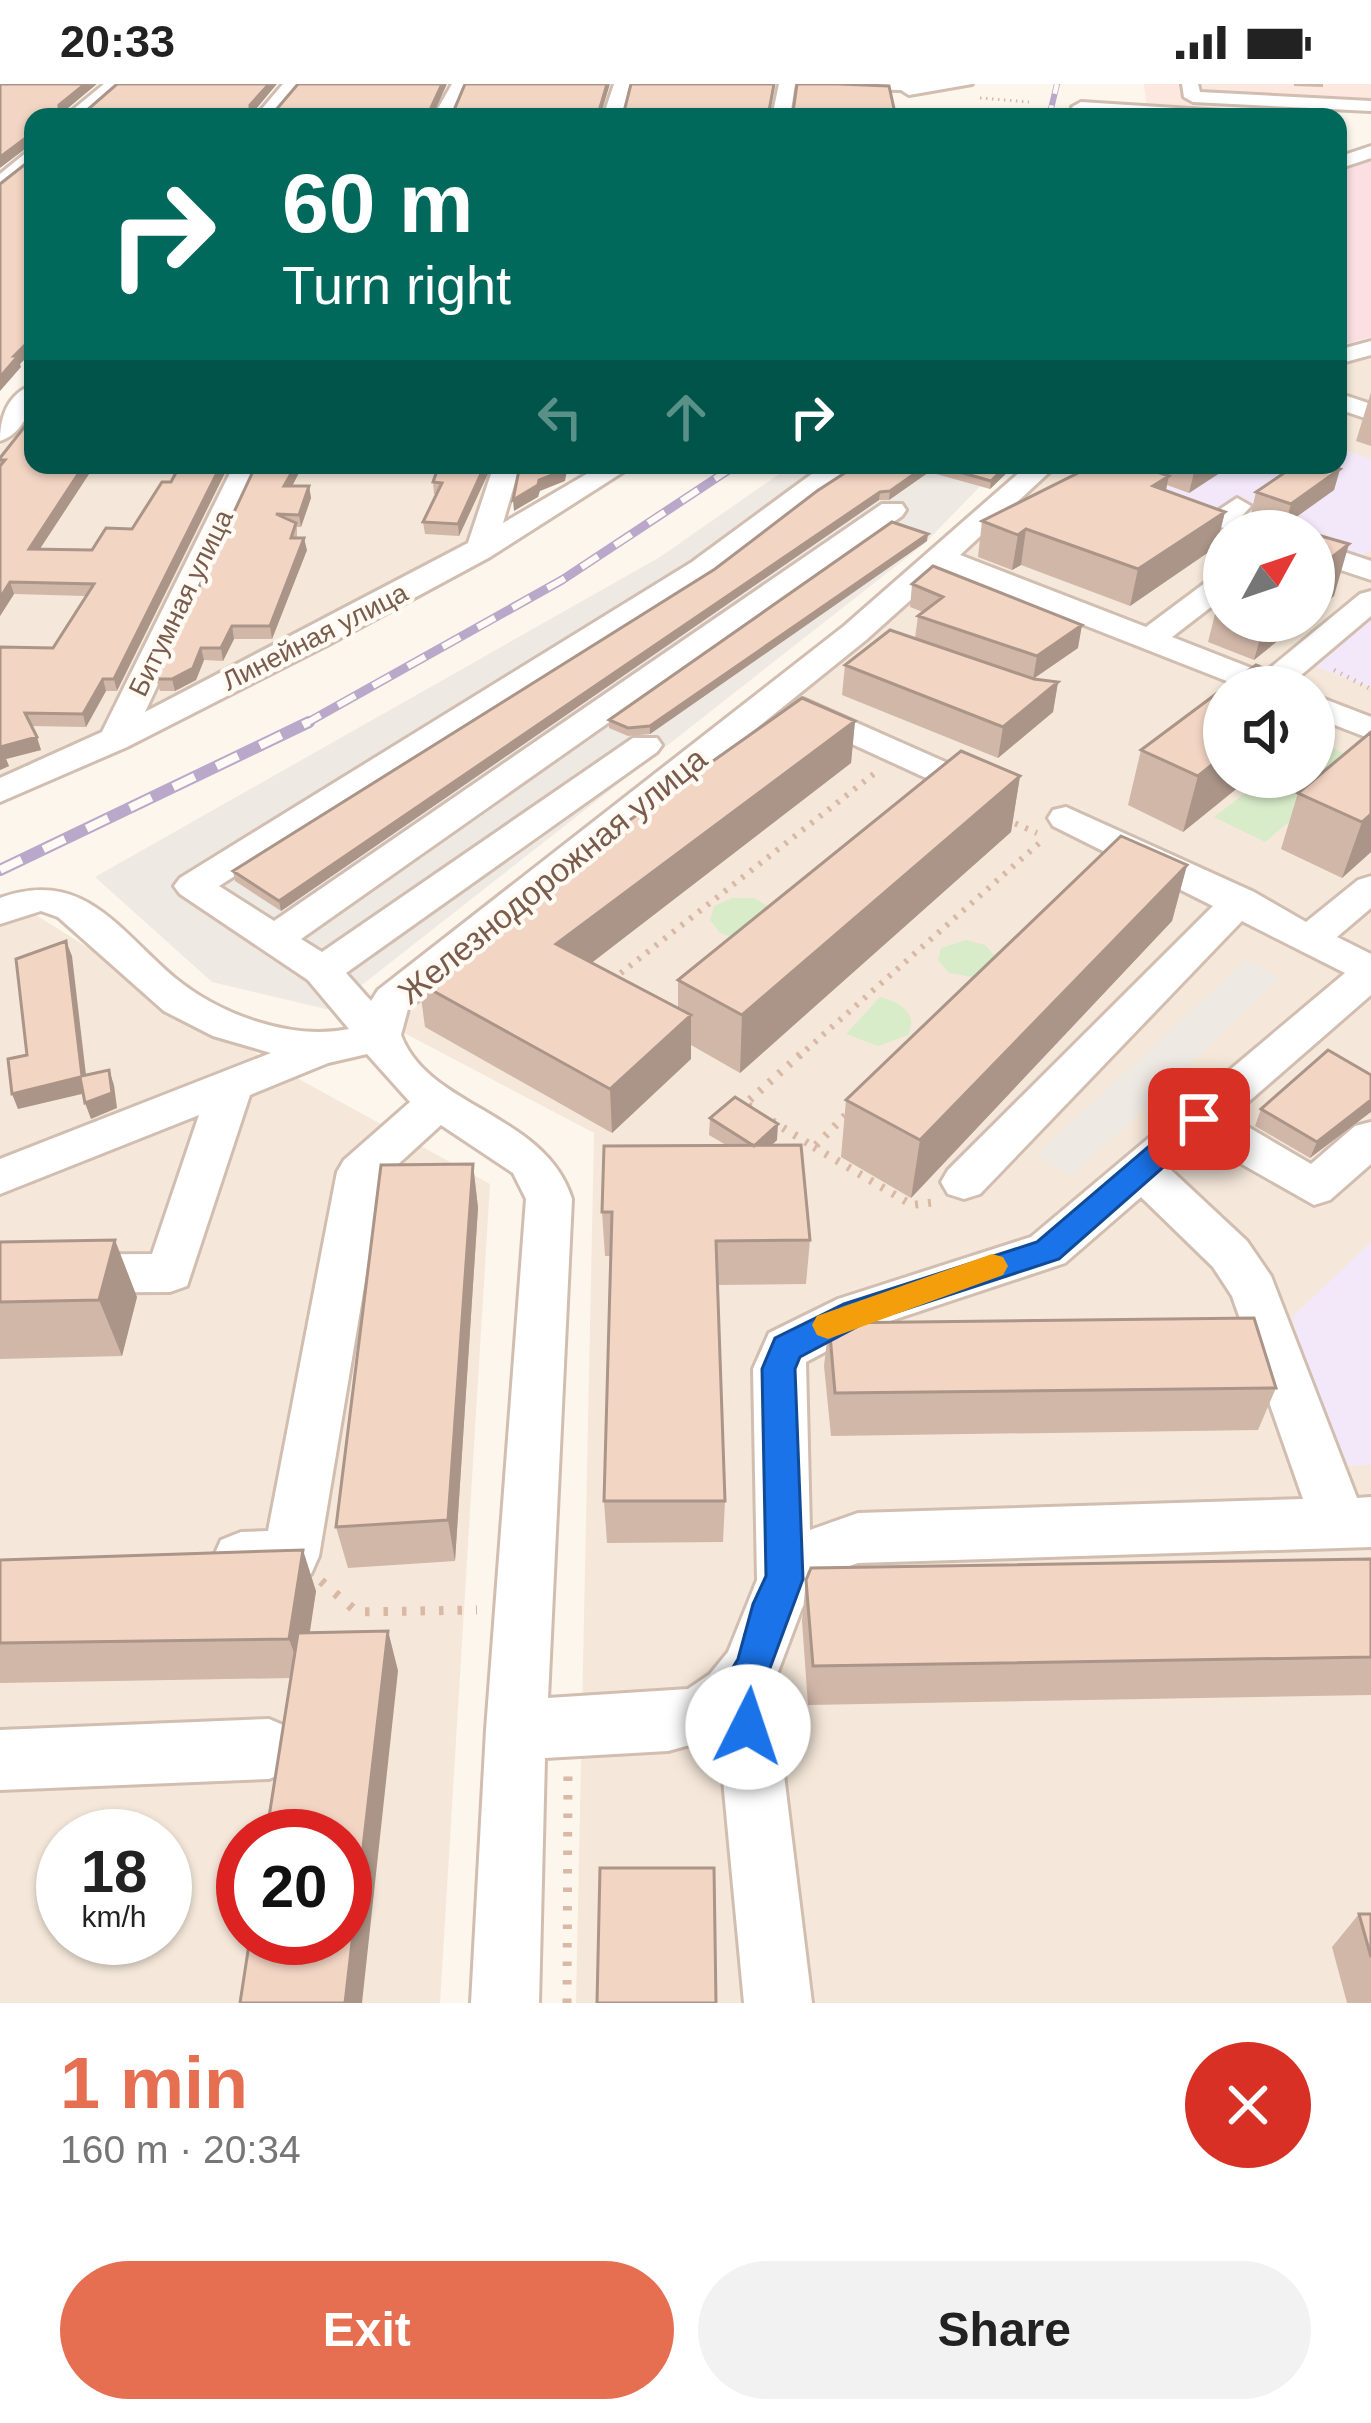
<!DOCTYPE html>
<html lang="en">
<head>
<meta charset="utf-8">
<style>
  body { margin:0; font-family:Helvetica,sans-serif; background:#f2f2f2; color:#222; height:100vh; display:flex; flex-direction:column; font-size:45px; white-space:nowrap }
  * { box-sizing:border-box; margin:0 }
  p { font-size:39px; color:#767676 }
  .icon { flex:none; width:66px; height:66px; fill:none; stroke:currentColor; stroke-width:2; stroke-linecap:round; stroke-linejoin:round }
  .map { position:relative; height:1919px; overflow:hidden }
  .drawer { display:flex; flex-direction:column; background:#fff; flex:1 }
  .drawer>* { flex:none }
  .guide { position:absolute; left:24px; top:24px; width:1323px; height:366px; border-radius:24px; box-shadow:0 3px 9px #0004; background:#00695c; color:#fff; overflow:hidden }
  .needle { width:78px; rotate:50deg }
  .controls { position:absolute; left:1203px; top:426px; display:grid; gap:24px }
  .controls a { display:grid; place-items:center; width:132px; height:132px; border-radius:50%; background:#fff; box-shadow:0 3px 9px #0004; font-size:60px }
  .speed { position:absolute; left:36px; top:1725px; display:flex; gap:24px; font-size:60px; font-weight:700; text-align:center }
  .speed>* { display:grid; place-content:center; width:156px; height:156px; border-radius:50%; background:#fff; box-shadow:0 3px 9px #0004; line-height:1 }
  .speed small { font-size:30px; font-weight:400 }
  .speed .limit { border:18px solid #d22; background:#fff; color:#111 }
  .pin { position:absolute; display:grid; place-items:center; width:102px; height:102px; color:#fff; margin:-51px; border-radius:24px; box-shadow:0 6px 18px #0006 }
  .me { position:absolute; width:132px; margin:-66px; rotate:4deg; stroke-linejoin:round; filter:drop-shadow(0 0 9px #0008) }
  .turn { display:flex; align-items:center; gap:42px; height:252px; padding:0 60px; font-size:54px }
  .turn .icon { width:156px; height:156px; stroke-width:2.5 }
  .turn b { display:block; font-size:84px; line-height:102px }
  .lanes { display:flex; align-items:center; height:114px; padding:0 60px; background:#0003; justify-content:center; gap:60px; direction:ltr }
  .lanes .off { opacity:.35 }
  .round { display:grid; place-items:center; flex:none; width:126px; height:126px; border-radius:63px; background:#f2f2f2 }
  .summary { display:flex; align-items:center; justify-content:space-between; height:204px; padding:0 60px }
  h1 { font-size:72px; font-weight:700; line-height:90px; color:#e76f51 }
  .button { display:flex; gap:24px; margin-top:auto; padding:24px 60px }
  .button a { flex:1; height:138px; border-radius:72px; background:#e76f51; color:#fff; font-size:48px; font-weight:700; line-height:138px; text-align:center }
  .button a+a { background:#f2f2f2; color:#222 }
  .status { display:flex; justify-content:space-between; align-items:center; height:84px; padding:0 60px; background:#fff; direction:ltr }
  .status svg { height:33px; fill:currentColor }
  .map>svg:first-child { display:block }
  .residential { fill:#f5e8da; fill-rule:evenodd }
  .commercial { fill:#fde8e0 }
  .industrial { fill:#efe9e4 }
  .education { fill:#f3e8fa }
  .medical { fill:#fbdfe3 }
  .green { fill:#d8ecc9 }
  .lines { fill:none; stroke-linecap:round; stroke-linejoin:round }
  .minor-casing { stroke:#d1beb0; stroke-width:6 }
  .path-far4 { stroke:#d9b8a5; stroke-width:3; stroke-dasharray:1.5 4.5; stroke-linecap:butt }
  .path-far3 { stroke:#d9b8a5; stroke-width:4.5; stroke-dasharray:1.5 6; stroke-linecap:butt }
  .path-far2 { stroke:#d9b8a5; stroke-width:6; stroke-dasharray:3 8; stroke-linecap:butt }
  .path-far1 { stroke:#d9b8a5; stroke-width:8; stroke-dasharray:3 10; stroke-linecap:butt }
  .path { stroke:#d9b8a5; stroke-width:9; stroke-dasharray:4.5 14; stroke-linecap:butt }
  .minor { fill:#fff; fill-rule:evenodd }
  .rail-far2-casing { stroke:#b9a8c9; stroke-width:6 }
  .rail-far1-casing { stroke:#b9a8c9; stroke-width:9 }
  .rail-casing { stroke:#b9a8c9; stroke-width:12 }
  .rail-far2 { stroke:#fffaf3; stroke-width:4.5; stroke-dasharray:12; stroke-linecap:butt }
  .rail-far1 { stroke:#fffaf3; stroke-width:6; stroke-dasharray:20; stroke-linecap:butt }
  .rail { stroke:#fffaf3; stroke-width:8; stroke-dasharray:24; stroke-linecap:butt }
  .wall { fill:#d1b7a8 }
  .shaded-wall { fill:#aa9588 }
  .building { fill:#f3d5c3; stroke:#aa9588; stroke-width:3 }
  .route { fill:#1a73e8; stroke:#114b97; stroke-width:3 }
  .slow { fill:#f59e0b }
  .labels { text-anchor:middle; stroke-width:9; stroke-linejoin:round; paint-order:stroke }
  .far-street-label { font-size:27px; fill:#7a5c4d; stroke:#fffaf3 }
  .street-label { font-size:33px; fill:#7a5c4d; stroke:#fffaf3 }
</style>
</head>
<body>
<div class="status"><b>20:33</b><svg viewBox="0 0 49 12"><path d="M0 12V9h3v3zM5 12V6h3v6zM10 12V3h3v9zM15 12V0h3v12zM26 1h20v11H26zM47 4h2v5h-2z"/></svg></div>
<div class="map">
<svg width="1371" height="1919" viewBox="0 0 1371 1919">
  <rect width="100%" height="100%" fill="#fdf6ec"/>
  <path class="residential" d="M1371,268V1919H576L594,1049L393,943L940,475L1040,381H1338V276ZM1224,447H1314V537H1224ZM1224,603H1314V693H1224Z
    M28,326H33V381H239L96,654L0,697V362Z
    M269,381H500L480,454L130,642Z
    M28,826L288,989L490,1100L440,1919H0V837ZM63,1752H165V1854H63ZM243,1752H345V1854H243Z"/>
  <path class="commercial" d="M1144,0H1371V29L1146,20Z"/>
  <path class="industrial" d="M792,381H1001L924,460L330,926L212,898L95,793L660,473Z
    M1246,876L1280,894L1072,1093L1036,1071Z"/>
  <path class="education" d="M1338,364L1371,375V466L1348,481L1314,470V447H1247L1061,384L1338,381Z
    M1371,530V604L1312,581Z
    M1371,1158V1381L1337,1382L1292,1233Z"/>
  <path class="medical" d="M1371,73V253L1338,262V85Z"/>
  <path class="green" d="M1314,656L1362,677L1265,758L1214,733L1266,693H1314Z
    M732,814H754L771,824L741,856L720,849L710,836L714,822Z
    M966,856L985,861L996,873L978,894L949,889L938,876L941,864Z
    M880,913C900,918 919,929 908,951L878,962L846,950Z"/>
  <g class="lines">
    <g class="minor-casing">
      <path id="minor" d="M104,0H122L84,33H64Z
        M283,0H300L273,33H255Z
        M452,0H468L451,33H433Z
        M614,0H630L621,33H603Z
        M779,0H795L790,33H772Z
        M832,0H972L909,11L901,6L840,5Z
        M1182,0H1198L1200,8L1371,17V27L1193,18L1184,13Z
        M1081,18L1223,27L1232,32L1075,27L1072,23Z
        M1371,62V74L1338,85V73Z
        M33,63V79L0,106V90Z
        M1371,257V271L1338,280V266Z
        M33,301C33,323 24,349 0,357C0,333 8,309 33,301Z
        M1338,309L1371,320V336L1338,325Z
        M234,381H260L145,628L468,459L494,381H520L503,439L602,381H634L490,473L327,561L127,663L0,718V694L102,648Z
        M824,381H854L712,490L219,802L274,837L882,420H902L906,426L902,432L301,855L322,868L633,654H657L662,661L657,668L346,889L371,917L378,906L844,542L1028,381H1057L960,471L1146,543L1213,493L1224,490V513L1172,553L1264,589L1360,510L1371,507V532L1287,603H1242L944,486L866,556L408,925L401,951C428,1024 545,1029 572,1115L548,1614L688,1605L710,1590L728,1568L757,1496L753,1285L769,1249L838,1215L1031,1153L1345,889L1242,837L980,1110L964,1115L948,1110L941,1098L948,1086L1213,822L1053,742L1048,734L1053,726L1066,723L1254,808L1306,838L1358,796L1371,792V824L1337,853L1371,870V911L1231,1033L1311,1080L1355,1042L1371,1038V1080L1330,1116L1314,1121L1203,1058L1171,1086L1247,1157L1271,1192L1357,1414L1371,1413V1463L858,1479L838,1486L814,1506L802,1524L773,1601L812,1919H744L719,1653L668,1667L545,1674L539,1919H471L486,1646L526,1115L513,1089L441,1041L382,1095L319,1472L311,1490C282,1501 250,1503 221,1492L213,1474L221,1456L241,1448L268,1447L337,1088L344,1076L410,1018L367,970L328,979L250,1011L187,1202L170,1208L0,1209V1171L152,1170L199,1031L0,1110V1075L271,969L213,952L164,927L58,833L41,827L0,840V814C84,784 118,846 175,894C220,931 292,957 349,945L308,896L180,810L174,802L180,794L692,478ZM1141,1113L1213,1183L1232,1212L1303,1415L858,1429L810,1446L806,1278L872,1243L1065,1179Z
        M1237,414L1251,422L1242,432L1269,441L1273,447C1250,447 1224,451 1207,434Z
        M1314,458L1371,477V496L1314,477Z
        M1314,611L1371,633V655L1314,633Z
        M803,615L961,685L966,692L961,699H937L791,632L786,625Z
        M269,1635L290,1644L299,1665L290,1686L269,1695L0,1706V1646Z"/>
    </g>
    <path class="path-far4" d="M980,14L1029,18"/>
    <path class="path-far3" d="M1334,586L1371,605"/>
    <path class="path-far2" d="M1005,735L1037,749
      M612,896L875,689
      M798,973L1045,754"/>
    <path class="path-far1" d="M751,1023L745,1020L801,970
      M772,1037L814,1063L850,1027
      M814,1063L912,1121L937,1118"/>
    <path class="path" d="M321,1497L357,1528L477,1526
      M567,1919L568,1686"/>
    <use href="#minor" class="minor"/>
    <g class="rail-far2-casing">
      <path id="rail-far2" d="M1049,33L1057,0"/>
    </g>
    <g class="rail-far1-casing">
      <path id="rail-far1" d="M303,641L562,496L736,381"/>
    </g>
    <g class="rail-casing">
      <path id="rail" d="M0,786L309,638"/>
    </g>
    <use href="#rail-far2" class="rail-far2"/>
    <use href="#rail-far1" class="rail-far1"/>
    <use href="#rail" class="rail"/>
  </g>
  <path class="wall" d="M1294,0H1323V3L1294,2Z
    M1371,308V362L1356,357Z
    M33,332L40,465L92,466L117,607H106L86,643L31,642L41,666L6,675L9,682L0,686V563L53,564L86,512L14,510L0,532V374Z
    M256,381H303L292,402H309L311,414L301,443H297V454L307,466L272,555H234L223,577L204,576L196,596L175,607H160L156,595Z
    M439,381H492L459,452L425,450L423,438L437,410H434L433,398Z
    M857,381H1015L990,405L929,388L889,416H879L281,827L235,797L233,787L715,485Z
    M1094,381H1232L1189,409L1167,401L1166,407L1225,428L1216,463L1130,522L1021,481L1012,486L978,473L982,437Z
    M1340,385L1334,406L1285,441L1251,429L1256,408Z
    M927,457L650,650L628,652L609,644V636Z
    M912,500L1078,564L1033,595L915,554L918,532L923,528L910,523Z
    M1224,504V537H1302L1254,576L1208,558L1221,506Z
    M845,581L1034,595L1058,598L1053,628L998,674L842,611Z
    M855,637L851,679L591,879L678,924V896L1020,692L1011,748L740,989L691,961V975L612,1049L425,943L419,899L512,828L511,820Z
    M1371,648V768L1342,794L1281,765L1298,709Z
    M1141,666L1224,693H1251L1183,748L1128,721Z
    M1187,781L1172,837L911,1114L841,1073L846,1016Z
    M1371,991L1310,1074L1255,1042L1261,1025Z
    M710,1034L777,1056L772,1061L810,1156L806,1200L718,1201L725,1417L723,1458L607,1459L604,1417L611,1172H605L602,1128L726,1061L709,1051Z
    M473,1080L478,1124L455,1477L348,1484L336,1443Z
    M0,1158L137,1213L122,1272L0,1275Z
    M829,1239L1276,1304L1258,1346L831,1352L824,1282Z
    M1371,1475V1611L808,1621L802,1537L806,1496Z
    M0,1476L316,1507L309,1549L388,1547L398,1587L291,1594L0,1599Z
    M1359,1830H1371V1919H1347L1332,1863Z"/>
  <path class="shaded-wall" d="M85,0H97L61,30L60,33L59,21Z
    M269,0H277L252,30L250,21Z
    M442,0H447L432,33L429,28Z
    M607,0H610L600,33L599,27Z
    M31,50L33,59L0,84V73Z
    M33,253V267L20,280L21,283L0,307V293L14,272Z
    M84,381H95L32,477L29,465Z
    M221,381H229L117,607L114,595Z
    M296,381H303L286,414L284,402Z
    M485,381H492L459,452L458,440Z
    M566,381H568L565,397L540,407L538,413L514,427L513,416L539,396Z
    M927,381H929V388L889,416L890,407Z
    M1007,381H1015L990,405L991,397Z
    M1204,381H1232L1189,409L1194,388Z
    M1340,385L1334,406L1285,441L1291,420Z
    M1169,392L1161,427L1153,402Z
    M309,402L311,414L301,443L299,431Z
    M880,408L879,416L281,827L279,817Z
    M1225,428L1216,463L1130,522L1138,485Z
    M1026,445L1021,481L1012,486L1018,451Z
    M928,450L927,457L650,650V642Z
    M304,454L307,466L272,555L270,542Z
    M1349,460L1334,512L1314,528V487Z
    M10,498L14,510L0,532V514Z
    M1265,537H1302L1254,576Z
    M1082,541L1078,564L1033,595L1037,572Z
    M232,542L234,555L223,577L221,564Z
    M201,564L204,576L196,596L175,607L172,595Z
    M103,595L106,607L86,643L83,630Z
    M1058,598L1053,628L998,674L1003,643Z
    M855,637L851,679L559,904L556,860Z
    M37,653L41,666L6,675L9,682L0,686V663Z
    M1224,671V693H1251L1183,748L1198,692Z
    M1020,692L1011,748L740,989L742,931Z
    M1371,730V768L1342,794L1362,738Z
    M1187,781L1172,837L911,1114L920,1056Z
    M66,857L72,872L88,1008L82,992Z
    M691,931V975L612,1049L610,1005Z
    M109,986L114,1001L117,1024L91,1035L85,1019Z
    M80,993L86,1009L18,1025L12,1010Z
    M1371,1016V1028L1310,1074L1317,1058Z
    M778,1040L777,1056L753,1078L754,1062Z
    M473,1080L478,1124L455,1477L448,1436Z
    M115,1156L137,1213L122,1272L99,1216Z
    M303,1466L316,1507L303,1594L289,1555Z
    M388,1547L398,1587L362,1919H345Z"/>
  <path class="building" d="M0,0H85L59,21V27L85,28L117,0H269L250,21V28L275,27L298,0H442L429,28L454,26L465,0H607L599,27L624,28L631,0H774L769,27L793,28L797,0H839L889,2L895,29L931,31V33H33V52L31,50L0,73Z
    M33,74V253L14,272H18L0,293V100Z
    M33,332V381H84L29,465L92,466L106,444L132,445L162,398H171L179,383L221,381L114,595H103L83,630L25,629L37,653L0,663V563L53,564L94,500L10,498L0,514V382L5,376H0V374Z
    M256,381H296L284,402H309L299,431L276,430L296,439L291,454H304L270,542H232L221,564H201L193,584L172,595H156Z
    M439,381H485L458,440L423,438L442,399L433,398Z
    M520,381H566L565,386L539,396L538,401L513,416Z
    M857,381H927L890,407L880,408L279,817L233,787L715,485L817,407Z
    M935,381H1007L991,397Z
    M1094,381H1137L1169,392L1153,402L1225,428L1138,485L1026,445L1018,451L982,437Z
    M1173,381H1204L1194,388Z
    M1296,381H1327L1340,385L1291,420L1256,408Z
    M892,438L928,450L650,642L628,644L609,636Z
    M1314,450L1349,460L1314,487Z
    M933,482L1082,541L1037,572L918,532L943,513L912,500Z
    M890,546L1034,595L1058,598L1003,643L845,581Z
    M1256,581L1310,603H1226Z
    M1224,604V671L1198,692L1141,666Z
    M802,614L855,637L556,860L691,931L610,1005L419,899L518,824L511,820Z
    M1371,648V730L1362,738L1298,709Z
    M961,667L1020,692L742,931L678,896Z
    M1121,752L1187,781L920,1056L846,1016Z
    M66,857L82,992L109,986L112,1009L85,1019L80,993L12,1010L8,975L27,971L16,875Z
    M1328,966L1371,991V1016L1317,1058L1261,1025Z
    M735,1013L778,1040L754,1062L710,1034Z
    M801,1061L810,1156L716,1157L725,1417H604L612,1128H602L604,1062Z
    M473,1080L448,1436L336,1443L381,1081Z
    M115,1156L99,1216L0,1218V1158Z
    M1254,1234L1276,1304L835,1309L829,1239Z
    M303,1466L289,1555L0,1559V1476Z
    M1371,1475V1573L813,1582L806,1496L811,1484Z
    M388,1547L345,1919H240L250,1854H345V1752H266L298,1549Z
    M600,1784H714L716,1919H597Z
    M1359,1830H1371V1873Z"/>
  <path class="route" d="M1199,1025L1210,1028L1214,1035L1210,1042L1059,1175L866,1238L800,1273L795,1285L803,1495L763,1603L768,1643L762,1657L748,1663L734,1657L724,1598L738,1575L753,1520L766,1492L762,1285L775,1254L844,1220L1037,1158L1189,1028Z"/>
  <path class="slow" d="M992,1170L1003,1173L1008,1182L1003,1191L828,1255L817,1251L812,1241L817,1232Z"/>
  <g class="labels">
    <g class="far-street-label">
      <text transform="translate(181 519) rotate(-64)" y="9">Битумная улица</text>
      <text transform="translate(315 553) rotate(-27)" y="9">Линейная улица</text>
    </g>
    <g class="street-label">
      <text transform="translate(552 791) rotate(-39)" y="12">Железнодорожная улица</text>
    </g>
  </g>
</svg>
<div class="controls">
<a><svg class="needle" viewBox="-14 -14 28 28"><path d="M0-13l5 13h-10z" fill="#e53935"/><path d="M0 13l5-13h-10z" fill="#767676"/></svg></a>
<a><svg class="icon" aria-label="sound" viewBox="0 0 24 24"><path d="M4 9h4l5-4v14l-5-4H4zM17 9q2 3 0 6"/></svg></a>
</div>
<div class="speed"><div>18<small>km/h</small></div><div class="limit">20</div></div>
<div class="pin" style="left:1199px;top:1035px;background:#d93025"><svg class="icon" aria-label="arrive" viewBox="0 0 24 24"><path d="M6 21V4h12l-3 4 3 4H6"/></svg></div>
<svg class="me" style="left:748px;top:1643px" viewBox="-20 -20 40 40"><circle r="19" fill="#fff"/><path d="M0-13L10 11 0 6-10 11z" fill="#1a73e8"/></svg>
<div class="guide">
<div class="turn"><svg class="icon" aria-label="right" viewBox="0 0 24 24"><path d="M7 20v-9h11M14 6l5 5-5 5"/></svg><div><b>60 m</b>Turn right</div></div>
<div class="lanes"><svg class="icon off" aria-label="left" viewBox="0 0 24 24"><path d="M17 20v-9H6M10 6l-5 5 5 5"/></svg><svg class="icon off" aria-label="ahead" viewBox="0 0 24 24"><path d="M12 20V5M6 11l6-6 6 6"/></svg><svg class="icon" aria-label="right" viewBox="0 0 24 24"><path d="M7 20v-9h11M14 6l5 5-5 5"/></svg></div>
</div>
</div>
<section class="drawer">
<div class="summary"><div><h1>1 min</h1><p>160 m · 20:34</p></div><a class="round" style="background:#d93025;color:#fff"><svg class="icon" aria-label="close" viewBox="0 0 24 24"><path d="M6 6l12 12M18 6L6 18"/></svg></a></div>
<div class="button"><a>Exit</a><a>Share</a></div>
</section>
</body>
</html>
